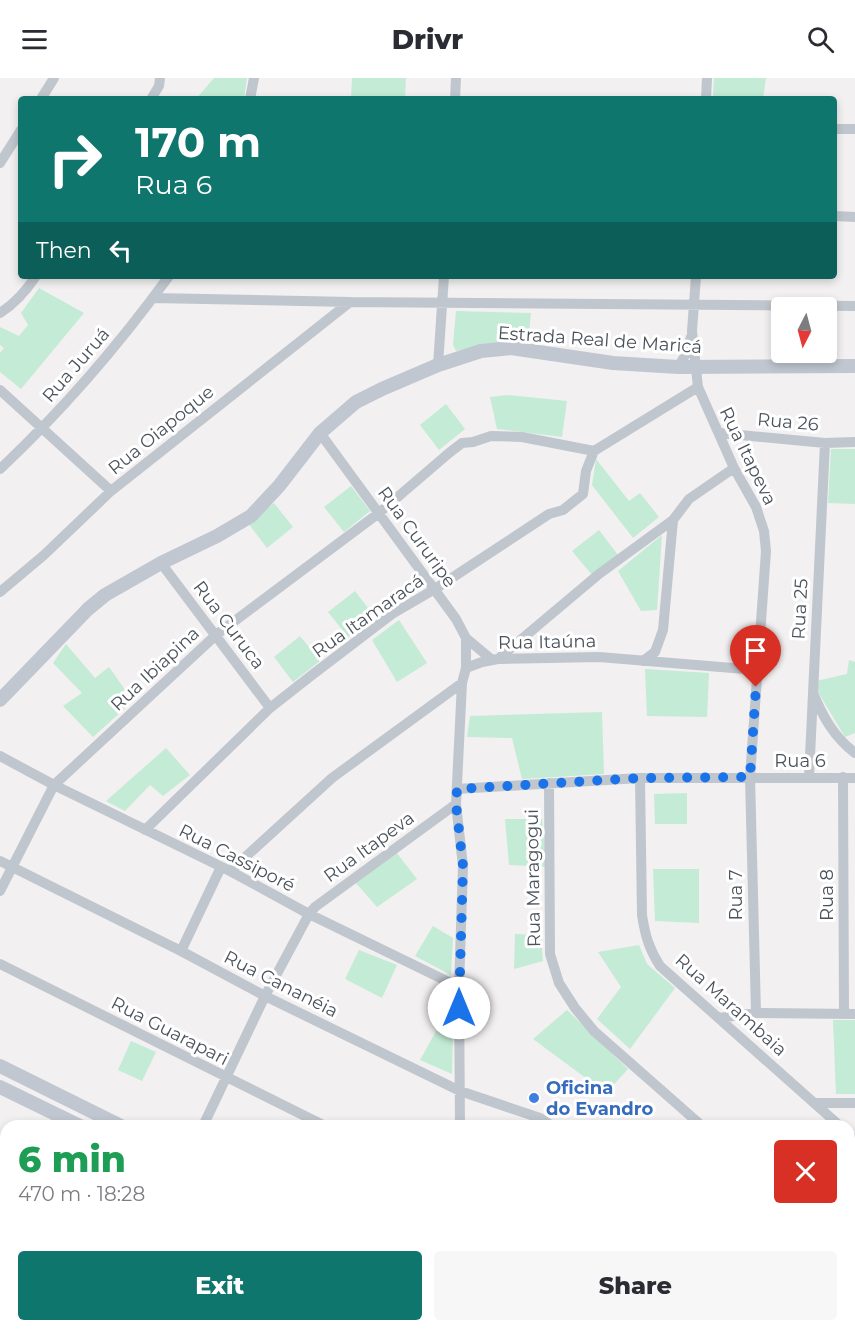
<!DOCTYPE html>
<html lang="en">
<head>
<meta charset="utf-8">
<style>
  body { margin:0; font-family:Montserrat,sans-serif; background:#f7f7f7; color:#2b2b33; height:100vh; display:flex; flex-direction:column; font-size:22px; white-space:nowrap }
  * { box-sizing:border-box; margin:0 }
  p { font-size:20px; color:#7c7c81 }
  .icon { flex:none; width:33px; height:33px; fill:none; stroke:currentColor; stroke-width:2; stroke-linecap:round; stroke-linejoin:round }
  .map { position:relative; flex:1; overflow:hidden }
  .side { position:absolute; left:0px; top:1042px; width:855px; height:212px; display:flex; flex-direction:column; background:#fff; border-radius:18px 18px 0 0; box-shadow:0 3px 9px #0003 }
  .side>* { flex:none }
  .guide { position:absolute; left:18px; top:18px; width:819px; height:183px; border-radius:6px; box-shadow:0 3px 9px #0003; background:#0f766e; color:#fff; overflow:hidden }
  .needle { width:39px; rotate:186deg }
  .buttons { position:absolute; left:771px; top:219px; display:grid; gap:12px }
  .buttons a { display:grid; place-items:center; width:66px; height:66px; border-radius:6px; background:#fff; box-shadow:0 3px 9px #0003; font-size:30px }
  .pin { position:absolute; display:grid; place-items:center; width:51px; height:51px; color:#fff; margin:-62px -26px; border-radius:50% 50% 50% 0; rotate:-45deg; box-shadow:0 0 6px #0007 }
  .pin .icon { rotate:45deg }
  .me { position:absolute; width:66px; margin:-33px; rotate:0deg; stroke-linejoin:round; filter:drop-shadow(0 0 4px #0008) }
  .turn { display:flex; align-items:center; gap:21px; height:126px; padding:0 18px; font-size:27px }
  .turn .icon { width:78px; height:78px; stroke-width:2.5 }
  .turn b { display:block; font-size:42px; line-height:51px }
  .then { display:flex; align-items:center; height:57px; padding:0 18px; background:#0003; gap:12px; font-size:22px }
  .round { display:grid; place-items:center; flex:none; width:63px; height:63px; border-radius:6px; background:#f7f7f7 }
  .overview { display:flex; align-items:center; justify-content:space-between; height:102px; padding:0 18px }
  h1 { font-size:36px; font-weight:800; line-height:45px; color:#1e9e55 }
  .primary-button { display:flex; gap:12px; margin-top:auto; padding:12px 18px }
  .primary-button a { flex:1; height:69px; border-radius:6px; background:#0f766e; color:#fff; font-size:24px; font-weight:800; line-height:69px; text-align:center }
  .primary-button a+a { background:#f7f7f7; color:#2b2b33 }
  header { display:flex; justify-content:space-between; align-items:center; height:78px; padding:0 18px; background:#fff; font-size:27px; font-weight:800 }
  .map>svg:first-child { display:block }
  .green { fill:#c4ebd5 }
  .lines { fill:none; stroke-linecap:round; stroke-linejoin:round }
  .street { stroke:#c0c6cd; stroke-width:10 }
  .secondary { stroke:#c0c7d1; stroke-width:14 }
  .route { stroke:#1a73e8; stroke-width:10; stroke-dasharray:0 18 }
  .shop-dot { fill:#3f7fe0; stroke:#fff; stroke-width:2 }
  .labels { text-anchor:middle; stroke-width:6; stroke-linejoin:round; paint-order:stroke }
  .street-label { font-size:18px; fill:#4a525b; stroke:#fff }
  .shop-label { font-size:18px; font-weight:bold; fill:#366cbe; stroke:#fff; text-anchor:start }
</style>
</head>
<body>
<header><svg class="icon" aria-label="menu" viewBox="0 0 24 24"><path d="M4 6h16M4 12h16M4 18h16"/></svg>Drivr<svg class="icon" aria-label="search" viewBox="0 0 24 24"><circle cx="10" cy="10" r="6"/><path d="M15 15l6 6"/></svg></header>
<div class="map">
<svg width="855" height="1253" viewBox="0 0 855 1253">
  <rect width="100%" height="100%" fill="#f2f0f0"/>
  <path class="green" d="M214,0H247L244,21H196Z
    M352,0H406L405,21H351Z
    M714,0H766L763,21H713Z
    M39,210L84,235L21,311L0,294V275L4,270L0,267V249L19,258L28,247L21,235Z
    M456,233L531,235L529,255L515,256V263L456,273L453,267Z
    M507,317L567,323L562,359L497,351L490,319Z
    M446,326L465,351L439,372L420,347Z
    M831,371H855V426L828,425Z
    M596,381L629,423L640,415L659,439L633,460L592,407Z
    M351,408L370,433L344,454L324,429Z
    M274,425L293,449L267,470L248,445Z
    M599,452L618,477L592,497L572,473Z
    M662,457L657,532L641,533L618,493Z
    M355,513L374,538L348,559L328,534Z
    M399,542L427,585L397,604L372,562Z
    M300,558L320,583L293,604L274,579Z
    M66,566L95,600L109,589L133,623L93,659L63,628L82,615L53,585Z
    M849,582L855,584V655L845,659L812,604L847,596Z
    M645,591L709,595L707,639L647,638Z
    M602,634L604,696L522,701L512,660L467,659L470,638Z
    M166,670L190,697L163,718L150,707L125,733L106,723Z
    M687,715V746H655L654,716Z
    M505,741H542L547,789L509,787Z
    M396,774L417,801L377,829L355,804Z
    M653,791H699V845L655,843Z
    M433,848L453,860L451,897L415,878Z
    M515,856L541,857L543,883L514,891Z
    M639,867L647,886L675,910L630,971L597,941L621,909L598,874Z
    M359,872L397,887L382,920L345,901Z
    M446,909L454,914L452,996L420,982L440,946L432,938Z
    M567,932L628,991L606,1015L533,961Z
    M833,942H855V1016H836Z
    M131,963L156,974L142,1003L118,992Z"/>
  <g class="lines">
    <path class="street" d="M41,21L54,0
      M151,21L159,8L160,0
      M250,21L254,0
      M455,21L456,0
      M706,21L707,0
      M834,51H855
      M0,85L21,52
      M834,138L855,139
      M696,198L692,253L698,309L734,390L756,429L764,453L766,473L750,699L756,935
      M153,220L350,224L855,228
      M0,235C16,225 26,213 36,198
      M438,287L444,198
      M678,289L686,276L691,259
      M0,312L111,413
      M320,355L456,541L466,560V590
      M719,355L825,365L855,364
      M0,391C63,332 118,268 169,198
      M161,485L270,630
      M0,514L44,477L111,413L350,224
      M466,560L491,581
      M498,581L599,496L673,442
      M643,583L655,574L663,552L673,442L689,421L734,390
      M813,615C823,639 834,659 855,675
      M0,678L54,707L230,793L309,836L459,909
      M809,699L825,365
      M843,699L844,935
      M640,700L642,837C645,857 649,871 660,888L840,1048
      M549,705L550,876L559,905L575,930L594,953L702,1048
      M457,711L640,700H855
      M456,726L463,788L459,909L460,1048
      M145,752L270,630L312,597L392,536L435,511L549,436L563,432L583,416L586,393L594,373L698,309
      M0,783L181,873L265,918L460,1013L540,1040L552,1048
      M230,793L332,700L462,605
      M0,813L54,707L216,557L379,435L449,375L462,365L473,364L491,358L522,359L594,373
      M181,873L221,789
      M0,886L325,1048
      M719,940L756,935L855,936
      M814,1025H855
      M203,1048L265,918L309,836L315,829L456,726L462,605L466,590L482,584L498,581L599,579L757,592
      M849,1057L855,1062
      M0,1111L6,1114
      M849,1117L855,1111
      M0,1163H6
      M849,1204H855
      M0,1231H6
      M754,1248L755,1253"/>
    <path class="secondary" d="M0,622L88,531L105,517L161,485L217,458L251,438L279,408L320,355L356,324L382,311L438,287L481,273L511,270L613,285L678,289L855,288
      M0,988L121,1048
      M0,1009L80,1048
      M498,1248L510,1253"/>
  </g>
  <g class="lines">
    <path class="route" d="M459,930L463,788L456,726L457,711L640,700L750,699L756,609"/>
  </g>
  <circle class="shop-dot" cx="534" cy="1020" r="6"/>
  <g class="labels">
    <g class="street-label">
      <text transform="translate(600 262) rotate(4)" y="6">Estrada Real de Maricá</text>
      <text transform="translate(76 287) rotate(-49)" y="6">Rua Juruá</text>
      <text transform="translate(788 344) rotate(5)" y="6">Rua 26</text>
      <text transform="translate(161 352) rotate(-39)" y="6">Rua Oiapoque</text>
      <text transform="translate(748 378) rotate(64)" y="6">Rua Itapeva</text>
      <text transform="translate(417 459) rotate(54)" y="6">Rua Cururipe</text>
      <text transform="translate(800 531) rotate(-87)" y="6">Rua 25</text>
      <text transform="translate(368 538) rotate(-35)" y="6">Rua Itamaracá</text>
      <text transform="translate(229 547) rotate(53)" y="6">Rua Curuca</text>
      <text transform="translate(547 564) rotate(-1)" y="6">Rua Itaúna</text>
      <text transform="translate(155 591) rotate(-43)" y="6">Rua Ibiapina</text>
      <text x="800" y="689">Rua 6</text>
      <text transform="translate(369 769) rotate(-36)" y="6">Rua Itapeva</text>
      <text transform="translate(237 780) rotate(27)" y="6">Rua Cassiporé</text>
      <text transform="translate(533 800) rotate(-91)" y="6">Rua Maragogui</text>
      <text transform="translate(736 817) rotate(-90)" y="6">Rua 7</text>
      <text transform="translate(827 817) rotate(-90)" y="6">Rua 8</text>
      <text transform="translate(281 906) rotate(27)" y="6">Rua Cananéia</text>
      <text transform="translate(731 927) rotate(42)" y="6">Rua Marambaia</text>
      <text transform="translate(170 953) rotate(27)" y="6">Rua Guarapari</text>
    </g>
    <g class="shop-label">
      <text x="546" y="1016">Oficina<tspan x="546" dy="21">do Evandro</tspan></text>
    </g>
  </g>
</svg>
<div class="buttons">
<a><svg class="needle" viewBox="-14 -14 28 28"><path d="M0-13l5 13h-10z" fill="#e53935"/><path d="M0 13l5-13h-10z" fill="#7c7c81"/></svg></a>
</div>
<div class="pin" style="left:756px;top:609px;background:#d93025"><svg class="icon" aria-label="arrive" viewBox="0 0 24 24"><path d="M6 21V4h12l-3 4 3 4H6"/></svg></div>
<svg class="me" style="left:459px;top:930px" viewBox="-20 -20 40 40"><circle r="19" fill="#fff"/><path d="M0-13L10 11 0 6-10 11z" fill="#1a73e8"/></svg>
<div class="guide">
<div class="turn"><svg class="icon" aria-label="right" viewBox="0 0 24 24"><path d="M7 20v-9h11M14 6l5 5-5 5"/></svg><div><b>170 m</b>Rua 6</div></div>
<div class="then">Then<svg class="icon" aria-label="left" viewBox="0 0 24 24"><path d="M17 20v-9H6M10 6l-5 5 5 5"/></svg></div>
</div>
<section class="side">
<div class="overview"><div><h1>6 min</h1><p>470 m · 18:28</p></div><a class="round" style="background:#d93025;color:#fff"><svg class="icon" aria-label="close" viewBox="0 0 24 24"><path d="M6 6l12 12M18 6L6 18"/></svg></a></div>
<div class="primary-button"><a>Exit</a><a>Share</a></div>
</section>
</div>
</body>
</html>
